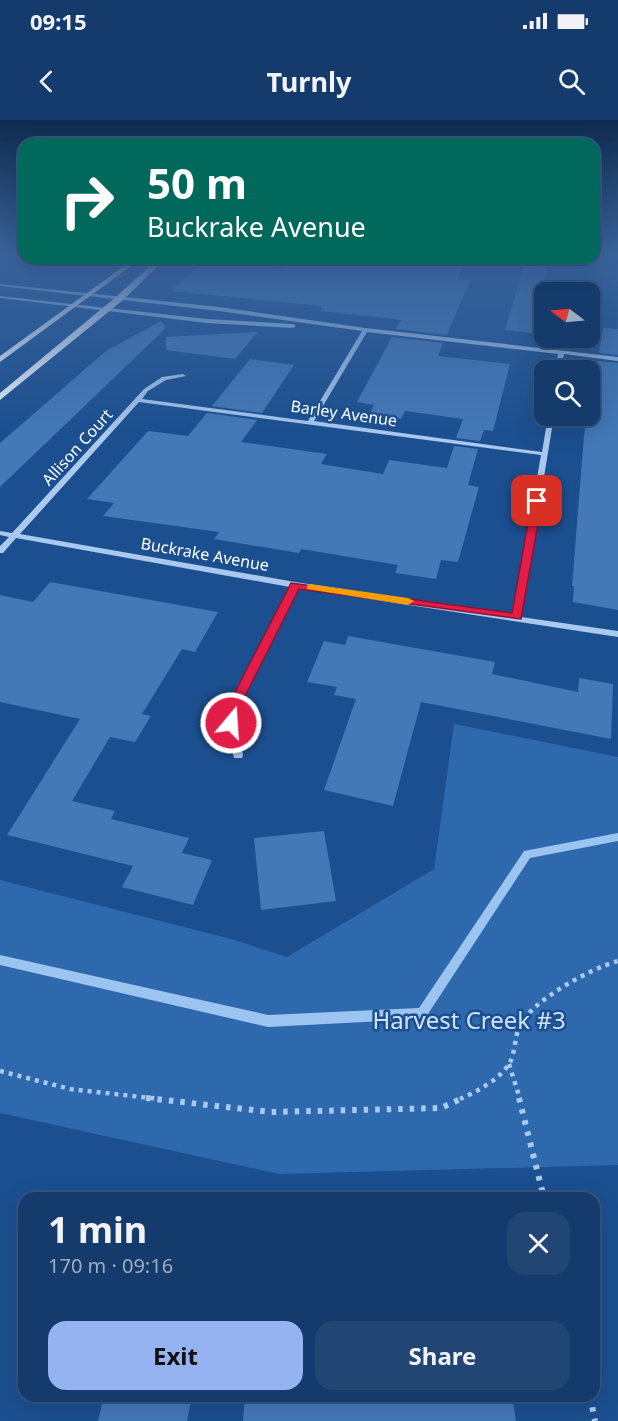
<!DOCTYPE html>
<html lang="en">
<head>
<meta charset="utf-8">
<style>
  body { margin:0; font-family:"Noto Sans",sans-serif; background:#214673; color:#f1f3f6; height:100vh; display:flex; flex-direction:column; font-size:22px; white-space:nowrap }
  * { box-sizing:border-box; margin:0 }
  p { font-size:20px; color:#9dadc1 }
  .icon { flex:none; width:33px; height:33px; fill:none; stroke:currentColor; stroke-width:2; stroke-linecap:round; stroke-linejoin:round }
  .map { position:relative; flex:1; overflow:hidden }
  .details { position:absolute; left:18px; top:1072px; width:582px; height:210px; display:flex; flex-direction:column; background:#143b6b; border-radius:18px; box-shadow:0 6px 24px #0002,0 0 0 2px #33557e }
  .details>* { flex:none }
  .hud { position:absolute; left:18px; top:18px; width:582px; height:126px; border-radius:18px; box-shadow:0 6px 24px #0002,0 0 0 2px #33557e; background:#00695c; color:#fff; overflow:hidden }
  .needle { width:39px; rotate:286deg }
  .buttons { position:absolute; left:534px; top:162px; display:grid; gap:12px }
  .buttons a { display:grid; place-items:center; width:66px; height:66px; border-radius:12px; background:#143b6b; box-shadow:0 6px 24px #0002,0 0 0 2px #33557e; font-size:30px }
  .pin { position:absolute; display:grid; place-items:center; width:51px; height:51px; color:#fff; margin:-26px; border-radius:12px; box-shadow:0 3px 9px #0006 }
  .me { position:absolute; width:66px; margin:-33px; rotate:18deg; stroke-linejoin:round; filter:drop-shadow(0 0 4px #0008) }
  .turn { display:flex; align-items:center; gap:21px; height:126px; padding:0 30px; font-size:27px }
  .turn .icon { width:78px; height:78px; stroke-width:2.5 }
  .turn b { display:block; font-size:42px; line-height:51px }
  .round { display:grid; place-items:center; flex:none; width:63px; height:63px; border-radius:18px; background:#214673 }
  .overview { display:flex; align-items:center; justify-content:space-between; height:102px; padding:0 30px }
  h1 { font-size:36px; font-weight:700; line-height:45px }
  .cta { display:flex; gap:12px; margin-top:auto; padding:12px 30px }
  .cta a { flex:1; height:69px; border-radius:18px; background:#95b2f1; color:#111; font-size:24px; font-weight:700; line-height:69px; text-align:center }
  .cta a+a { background:#214673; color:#f1f3f6 }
  .status { display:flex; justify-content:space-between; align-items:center; height:42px; padding:0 30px; background:#143b6b; direction:ltr }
  .status svg { height:16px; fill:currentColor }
  header { display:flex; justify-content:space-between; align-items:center; height:78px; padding:0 30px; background:#143b6b; font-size:27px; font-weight:700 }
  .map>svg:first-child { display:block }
  .green { fill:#2e69ad }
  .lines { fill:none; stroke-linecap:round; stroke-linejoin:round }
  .stream { fill:#9cc4f0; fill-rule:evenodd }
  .building { fill:#4478b7 }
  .path-far1 { stroke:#a9c9ee; stroke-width:4.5; stroke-dasharray:4 5; stroke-linecap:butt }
  .path { stroke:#a9c9ee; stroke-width:6; stroke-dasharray:4.5 7; stroke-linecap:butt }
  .minor { fill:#a9c9ee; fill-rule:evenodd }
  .major { fill:#f0f6ff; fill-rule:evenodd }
  .route { fill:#e11d48; stroke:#92132f; stroke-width:1.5 }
  .slow { fill:#f59e0b }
  .labels { text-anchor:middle; stroke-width:5; stroke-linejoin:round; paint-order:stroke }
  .far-street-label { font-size:16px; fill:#fff; stroke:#1b4f8f }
  .near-park-label { font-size:24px; fill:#cfe3fa; stroke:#1b4f8f }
</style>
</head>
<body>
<div class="status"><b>09:15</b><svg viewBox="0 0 49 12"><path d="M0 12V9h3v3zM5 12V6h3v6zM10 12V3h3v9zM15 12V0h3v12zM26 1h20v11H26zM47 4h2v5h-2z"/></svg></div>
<header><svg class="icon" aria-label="back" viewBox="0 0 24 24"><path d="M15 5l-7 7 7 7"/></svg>Turnly<svg class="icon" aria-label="search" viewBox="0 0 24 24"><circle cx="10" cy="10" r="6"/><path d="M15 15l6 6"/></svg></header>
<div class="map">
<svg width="618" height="1301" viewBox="0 0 618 1301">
  <rect width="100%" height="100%" fill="#1b4f8f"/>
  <path class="green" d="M454,604L618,637V1045L279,1054L0,993V760L231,819L287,837L434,749Z"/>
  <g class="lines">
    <path class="stream" d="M618,713V721L530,738L426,897L422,899L268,907L0,845V835L268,895L419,888L524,731Z"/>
  </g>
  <path class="building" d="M289,138H371L463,147L458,159L470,160L447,215L396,209L401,200L321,191V186L171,171L204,141L281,148Z
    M526,138H550L532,213L505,210Z
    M161,201L166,208L0,367V323L106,231Z
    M603,208L618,209V235L599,233Z
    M258,212L235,239L166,230V217Z
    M392,217L443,223L438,236L510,244L493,311L484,310L480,321L456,318L463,299L405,291L401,299L369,295L374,285L357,282Z
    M250,239L294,245L262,293L212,286Z
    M598,241L618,243V490L573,482L574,466H572L584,316L587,296H590L591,259H595Z
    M207,293L257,300L241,322L327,334L321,344L383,354L389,340L447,348L454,326L478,329L468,365L479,367L458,442L441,440L436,459L395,453L398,445L301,429L299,433L214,419L219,412L103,396L114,383L87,379L148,311L188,316Z
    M50,462L218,492L195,532L182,529L142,594L151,596L135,622L110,617L72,681L115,691L111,699L189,718L182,733L212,740L193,785L122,767L133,746L7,715L80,599L0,582V475L33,482Z
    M348,516L495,542L492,554L578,572L579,558L613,564L611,619L421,582L393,686L324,670L356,579L334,575L337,567L307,562L324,521L345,525Z
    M324,711L336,781L261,790L254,718Z
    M104,1276H192L187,1301H98Z
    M245,1276H512L516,1301H243Z"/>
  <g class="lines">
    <path class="path-far1" d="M509,944L520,979
      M0,951L70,969L160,979
      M460,979C476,972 499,960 509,944C516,933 514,915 521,904C534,879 592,848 618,841"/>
    <path class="path" d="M146,978L271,992L441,988L463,978
      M519,978L544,1078
      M590,1276L595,1301"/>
    <path class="minor" d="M0,164L219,187L365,208L618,237V241L564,234L561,250H555L558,234L367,212L314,301L542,332L548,296H554L521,497L618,511V517L298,468L245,574L236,603L243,635L242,638H234L226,603L235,574L290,467L16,418L3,433H0V426L9,417L0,415V411L12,413L144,269L162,257L183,254L186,256L166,260L148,271L142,279L308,301L362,211L219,191L0,166ZM139,282L541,335L513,495L295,462L20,414Z
      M0,176L207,199L293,204L296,206L293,208L207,203L0,178Z"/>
    <path class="major" d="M135,138H142L0,242V236Z
      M159,138H166L123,180L0,280V273L117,176Z"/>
  </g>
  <linearGradient id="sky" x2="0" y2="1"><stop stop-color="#0f2b4f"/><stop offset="0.42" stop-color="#39639b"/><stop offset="1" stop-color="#39639b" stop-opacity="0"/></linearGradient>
  <rect width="618" height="316" fill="url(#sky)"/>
  <path class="route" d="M537,378L542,381L521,499L299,469L246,574L237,603L235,606H226L224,603L234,574L291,463L512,493L532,381Z"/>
  <path class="slow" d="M310,464L408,478L414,481L408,485L307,469V465Z"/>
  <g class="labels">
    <g class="far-street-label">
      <text transform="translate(344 293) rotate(8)" y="6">Barley Avenue</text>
      <text transform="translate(77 327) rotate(-48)" y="6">Allison Court</text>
      <text transform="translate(205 434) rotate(10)" y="6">Buckrake Avenue</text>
    </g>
    <g class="near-park-label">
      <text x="469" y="909">Harvest Creek #3</text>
    </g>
  </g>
</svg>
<div class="buttons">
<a><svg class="needle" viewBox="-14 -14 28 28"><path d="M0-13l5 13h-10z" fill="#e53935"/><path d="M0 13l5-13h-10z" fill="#9dadc1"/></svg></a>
<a><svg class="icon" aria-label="search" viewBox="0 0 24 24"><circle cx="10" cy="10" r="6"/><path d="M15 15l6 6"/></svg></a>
</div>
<div class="pin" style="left:537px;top:381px;background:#d93025"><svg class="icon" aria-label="arrive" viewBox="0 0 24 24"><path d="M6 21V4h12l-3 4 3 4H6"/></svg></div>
<svg class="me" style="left:231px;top:603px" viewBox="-20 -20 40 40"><circle r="17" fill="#e11d48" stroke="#fff" stroke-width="3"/><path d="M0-11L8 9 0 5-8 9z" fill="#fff"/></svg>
<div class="hud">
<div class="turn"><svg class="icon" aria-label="right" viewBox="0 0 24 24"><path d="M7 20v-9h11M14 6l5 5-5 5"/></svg><div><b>50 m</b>Buckrake Avenue</div></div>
</div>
<section class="details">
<div class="overview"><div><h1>1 min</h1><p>170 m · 09:16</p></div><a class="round"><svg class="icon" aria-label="close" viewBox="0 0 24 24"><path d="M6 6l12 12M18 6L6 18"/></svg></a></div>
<div class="cta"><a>Exit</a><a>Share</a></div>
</section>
</div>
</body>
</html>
